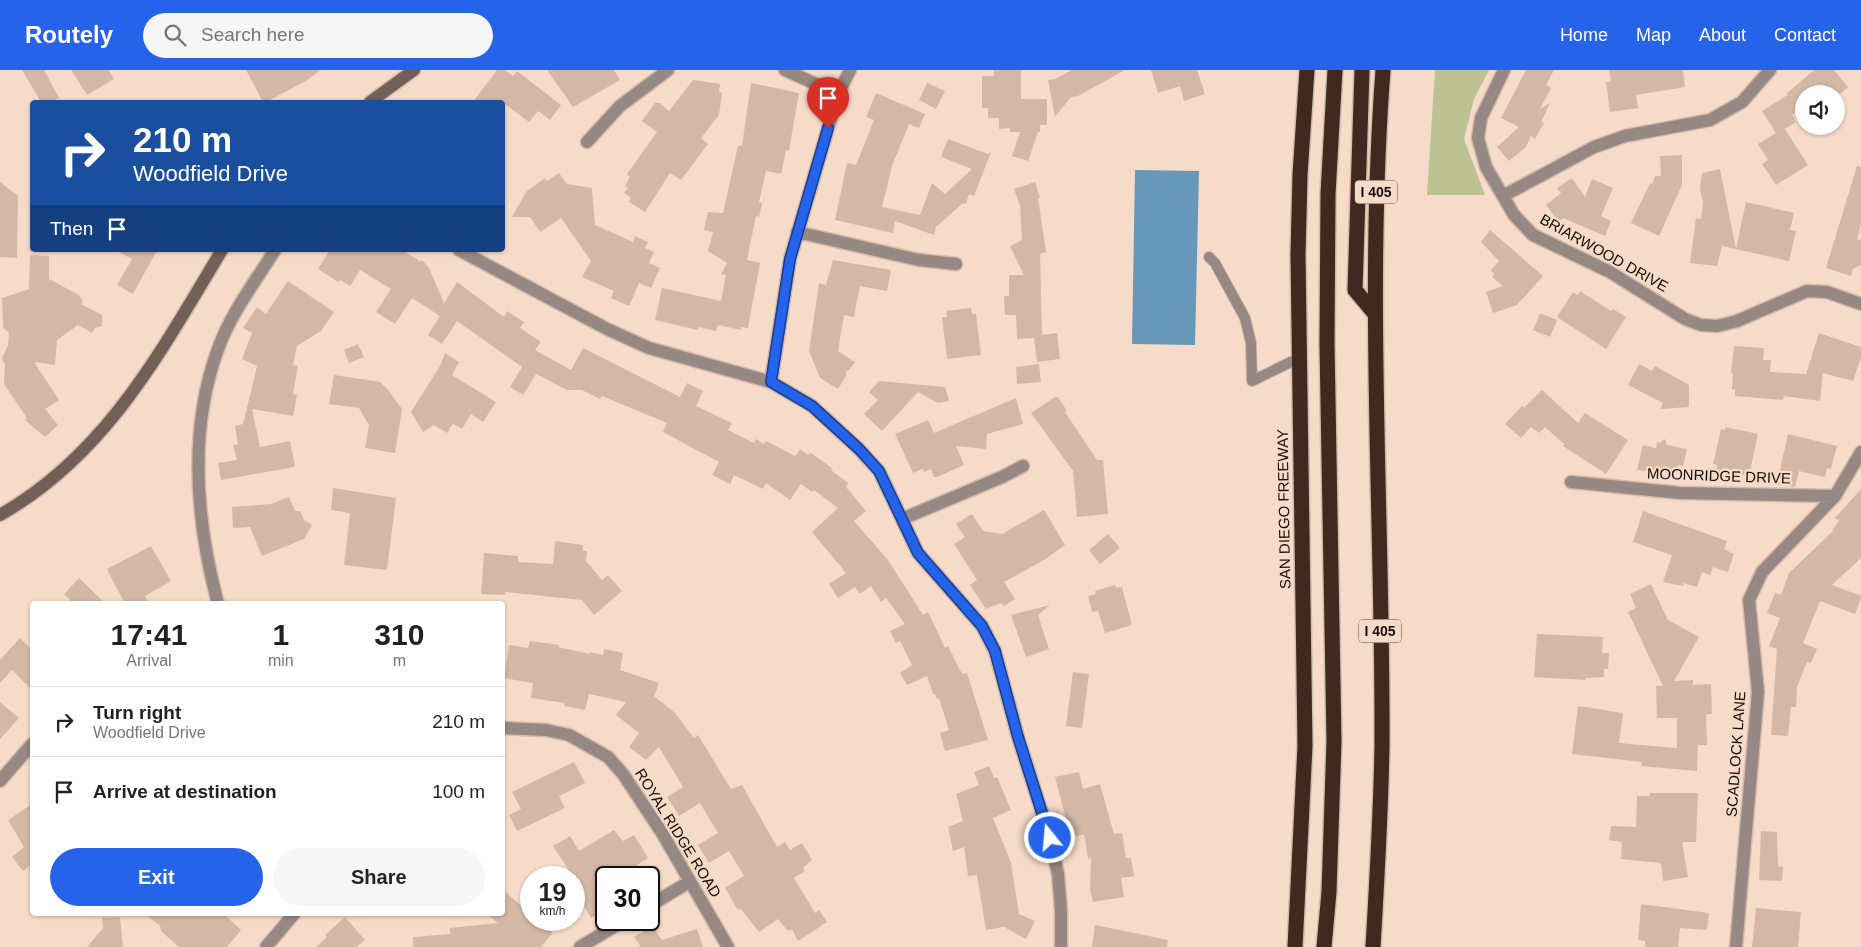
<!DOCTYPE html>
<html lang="en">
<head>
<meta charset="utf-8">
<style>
  body { margin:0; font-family:Helvetica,sans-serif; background:#f6f6f6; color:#222; height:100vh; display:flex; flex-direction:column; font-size:19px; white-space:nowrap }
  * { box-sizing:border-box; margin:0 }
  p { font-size:16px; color:#767676 }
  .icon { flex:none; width:28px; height:28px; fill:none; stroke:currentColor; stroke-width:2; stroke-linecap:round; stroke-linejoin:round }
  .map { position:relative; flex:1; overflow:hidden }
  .drawer { position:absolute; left:30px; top:531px; width:475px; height:315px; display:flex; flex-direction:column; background:#fff; border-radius:5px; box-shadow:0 1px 4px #0004 }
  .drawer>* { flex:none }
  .banner { position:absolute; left:30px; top:30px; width:475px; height:152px; border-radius:5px; box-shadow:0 1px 4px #0004; background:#1a4fa0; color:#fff; overflow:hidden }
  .fabs { position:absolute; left:1795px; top:15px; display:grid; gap:10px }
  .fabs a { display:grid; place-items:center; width:50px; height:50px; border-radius:50%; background:#fff; box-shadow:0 1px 4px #0004; font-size:25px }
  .speed { position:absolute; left:520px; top:796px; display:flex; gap:10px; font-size:25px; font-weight:700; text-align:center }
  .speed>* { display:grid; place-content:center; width:65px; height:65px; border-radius:50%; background:#fff; box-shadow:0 1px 4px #0004; line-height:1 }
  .speed small { font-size:12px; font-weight:400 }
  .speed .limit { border:2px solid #111; border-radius:8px; background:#fff; color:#111 }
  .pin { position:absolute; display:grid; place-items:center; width:42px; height:42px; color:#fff; margin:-51px -21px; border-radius:50% 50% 50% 0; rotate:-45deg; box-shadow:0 0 5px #0007 }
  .pin .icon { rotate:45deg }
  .me { position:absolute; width:55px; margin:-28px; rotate:343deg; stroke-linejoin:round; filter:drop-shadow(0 0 4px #0008) }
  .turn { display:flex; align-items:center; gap:18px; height:105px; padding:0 20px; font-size:22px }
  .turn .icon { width:65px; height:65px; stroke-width:2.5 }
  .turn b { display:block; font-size:35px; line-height:42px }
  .then { display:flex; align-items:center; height:48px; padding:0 20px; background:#0003; gap:10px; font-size:19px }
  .eta { display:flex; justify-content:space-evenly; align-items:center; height:85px; text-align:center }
  .eta b { font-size:30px; font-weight:800; line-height:35px }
  .cta { display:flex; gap:10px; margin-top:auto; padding:10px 20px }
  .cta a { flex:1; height:58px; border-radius:30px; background:#2563eb; color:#fff; font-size:20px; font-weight:800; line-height:58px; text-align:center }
  .cta a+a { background:#f6f6f6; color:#222 }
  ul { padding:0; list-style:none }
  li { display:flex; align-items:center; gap:15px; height:70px; padding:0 20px; border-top:1px solid #e0e0e0 }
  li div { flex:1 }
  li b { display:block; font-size:19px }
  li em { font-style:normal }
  header { display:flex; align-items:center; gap:30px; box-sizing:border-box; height:70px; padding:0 25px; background:#2563eb; color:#fff }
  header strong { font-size:24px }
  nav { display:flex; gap:28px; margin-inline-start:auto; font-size:18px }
  .search { width:350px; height:45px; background:#f6f6f6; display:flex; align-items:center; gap:12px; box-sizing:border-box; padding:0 18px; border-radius:28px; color:#767676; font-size:19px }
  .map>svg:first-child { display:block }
  .green { fill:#bdc293 }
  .water { fill:#6798ba }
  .building { fill:#d4b8a6 }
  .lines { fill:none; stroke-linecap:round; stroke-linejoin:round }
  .service-casing { stroke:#d3baaa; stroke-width:12 }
  .minor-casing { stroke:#d3baaa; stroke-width:15 }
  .secondary-casing { stroke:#d3baaa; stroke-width:15 }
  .motorway-casing { stroke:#d3baaa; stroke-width:18 }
  .service { stroke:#968883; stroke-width:10 }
  .minor { stroke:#968883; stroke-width:12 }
  .secondary { stroke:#725f57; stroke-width:12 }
  .motorway { stroke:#412920; stroke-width:15 }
  .route-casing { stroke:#184099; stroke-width:12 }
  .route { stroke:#2563eb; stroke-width:9 }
  .labels { text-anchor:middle; stroke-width:4.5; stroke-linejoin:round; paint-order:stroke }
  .shield { fill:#f7dbc9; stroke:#5a4b41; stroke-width:1 }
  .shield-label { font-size:14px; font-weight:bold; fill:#170d07 }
  .street-label { font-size:15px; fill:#170d07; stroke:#f7dbc9 }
</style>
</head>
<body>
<header>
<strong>Routely</strong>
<div class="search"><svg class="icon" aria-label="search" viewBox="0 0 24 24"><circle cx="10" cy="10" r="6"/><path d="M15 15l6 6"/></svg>Search here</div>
<nav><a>Home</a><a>Map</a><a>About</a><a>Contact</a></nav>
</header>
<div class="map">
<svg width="1861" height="877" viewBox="0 0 1861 877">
  <rect width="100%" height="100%" fill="#f7dbc9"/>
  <path class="green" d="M1435,0H1489L1474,29L1464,69L1485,125H1427Z"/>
  <path class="water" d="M1135,100L1199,101L1195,275L1132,274Z"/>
  <path class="building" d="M22,0H44L59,28L50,32H41Z
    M71,0H109L114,9L87,25Z
    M246,0H321L304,12L266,32H263Z
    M497,0H505L513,6L517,1L561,35L550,50L538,41L529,52L505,34L503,37L502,32H473Z
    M547,0H614L620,10L573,37Z
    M994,0H1021V29H1047V55H1040V62H1038L1028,91L1012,86L1020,62H1010V58L999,59V48H988V38H982V6H994Z
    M1072,0H1125L1078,26L1071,27L1055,47L1048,10L1055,9Z
    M1151,0H1197L1205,24L1184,31L1180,16L1158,23Z
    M1526,0H1554L1546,15L1551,18L1540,39L1550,33L1541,52L1544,53L1535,69L1531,66L1526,77L1509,91L1497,77L1519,57L1501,48Z
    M1609,0H1683L1685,17L1636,25L1638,38L1610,42L1606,12H1611Z
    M1814,0H1834L1848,17L1840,24H1804V36L1792,45L1796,52L1785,59L1808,95L1776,115L1762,94L1768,90L1758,74L1776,63L1762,41L1789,24H1786Z
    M693,10L720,14L719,22L722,23L719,45L701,68L708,74L681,110L670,103L645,142L629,132L631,128L624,123L628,118L625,116L630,107L627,104L657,62L642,51L655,33H659L669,41Z
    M751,13L799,23L789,80L786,81L781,104L766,101L759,132L762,133L759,147L756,146L747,190L760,193L748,258L741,257V260L718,255L716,261L698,257V260L655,250L662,218L721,231L726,205L721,204L727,193L708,181L713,162L704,160L708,142L723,143L738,76H742Z
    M927,13L945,21L936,39L919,30Z
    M876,23L925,44L919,58L909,54L892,96L882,137L920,145L932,113L945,124L972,99L941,87L948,69L988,84L991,82L974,126L969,124L966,134L963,133L936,157L934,165L895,151L893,163L835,150L847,93L856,95L874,50L866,47Z
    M1682,85V115L1659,166L1631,153L1650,113L1652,114L1655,106H1661L1660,86Z
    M1857,96L1861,97V154L1857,169L1861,170V195L1853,199L1851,206L1826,198Z
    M1720,99L1736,179L1722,176L1717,196L1690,193L1696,148L1701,149L1703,132L1700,120L1702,103Z
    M559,103L567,114L592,118L595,155L633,172L635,166L648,172L645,178L654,182L649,193L660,198L651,218L639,213L629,236L611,228L614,221L582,207L591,191L561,148L540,162L530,147H512L526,122L545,108L547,111Z
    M1572,108L1585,127L1592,109L1613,118L1601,146L1611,151L1605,166L1563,148L1559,152L1546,135L1561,123L1557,118Z
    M0,112L18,126L17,188L0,187Z
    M1035,112L1040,128H1038L1046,182L1040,184L1042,265L1057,263L1060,289L1037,292L1034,268L1017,269L1016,245H1005L1004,226H1009V205H1024L1010,176L1022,170L1020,136L1014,119Z
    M1746,132L1794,143L1790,160L1796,161L1789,191L1736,179Z
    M1490,160L1543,206L1517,235L1493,243L1486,222L1503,216L1492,207L1494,204L1491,200L1499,191L1481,172Z
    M115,180H157L133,224L117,215L132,189Z
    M330,180H401L420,191L422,190L429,198L444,233L457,212L504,247L507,241L524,252L520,258L541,272L535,280L571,300L583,278L680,327L687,313L703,321L696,336L732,353L728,360L754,373L756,369L764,374L766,371L795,386L800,379L808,385L811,383L832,398L831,400L848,413L846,417L866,441L854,451L888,490L923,545L928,542L945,578L948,576L962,604L967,603L988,670L945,681L940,663L949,660L939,628L937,629L935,624H933L927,606L907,615L900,603L912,595L900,571L896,573L890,561L905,554L886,528L881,532L871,516L860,524L855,517L838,528L829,514L846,503L812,462L838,438L814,420L812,422L801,414L790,430L766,413L763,419L734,405L730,414L712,405L719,392L663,362L667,353L602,326L600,329L582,320H567L536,304L523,325L510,317L522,297L457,251L442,274L428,265L440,246L412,228L395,254L376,242L391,219L360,200L350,216L340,210L338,212L318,199Z
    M30,185L49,186V209L79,225L83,231L81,234L102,245V256L95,258L92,263L78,255L57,270L55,295L34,292L59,330L45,339L58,355L45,367L25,350L27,348L4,314L5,294L2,288L8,275L9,263L3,257L2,228L29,219Z
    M833,190L891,200L887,221L860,216L854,247L844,245L838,281L855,292L849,300L846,301V306L838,319L820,308L809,281L819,213L826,215Z
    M288,211L334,242L321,261L297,276L293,295L298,296L293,324L297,325L293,346L252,339L260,377L290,371L295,397L221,410L218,393L237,390L233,375L238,374L235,356L243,354L257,296L242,289L252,263L243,258L257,237L266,244Z
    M1580,221L1611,241L1613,239L1626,247L1606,279L1557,247L1573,222L1578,225Z
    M971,238L972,244H976L981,285L947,289L942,247H947L946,241Z
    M1540,243L1557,250L1550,267L1533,260Z
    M1819,263L1861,277V287L1853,311L1823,303L1820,331L1784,326L1783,330L1735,326V319H1732L1733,304H1731L1734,276L1764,278L1763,290H1771L1770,302L1806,304Z
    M358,274L364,287L349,293L344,280Z
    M445,283L459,292L452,305L496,332L483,352L471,344L462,359L453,354L447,363L434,355L423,362L411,342L440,296Z
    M1039,294L1041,312L1017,314L1016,297Z
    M1639,294L1652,301L1655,296L1689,315V337L1660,339L1663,333L1628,315Z
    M334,305L380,312L388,320L402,339L395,383L365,378L369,355L359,338L329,334Z
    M879,311L945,317L949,331L938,333L918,322L882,361L864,344L878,330L869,322Z
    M1542,320L1578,353L1585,343L1628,370L1606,404L1563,376L1564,374L1545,357L1539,363L1531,357L1521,368L1505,354L1522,336L1524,338Z
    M1055,327H1058L1067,341L1065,342L1097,390H1103L1108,444L1077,447L1073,401L1031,343Z
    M1016,328L1023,354L987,364L986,379L956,376L964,395L937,407H934L931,399L924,402L922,399L913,403L895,364L928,350L934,363Z
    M1725,357L1758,364L1749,406L1733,403L1732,411L1715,407L1717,395L1713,394L1721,359L1725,360Z
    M1788,364L1837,376L1831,399L1827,398L1825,407L1799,401L1795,417L1777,414Z
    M1665,369L1667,375L1687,379L1683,396L1678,395L1676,404L1637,400L1643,375L1656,378L1657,372L1660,373Z
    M333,418L396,428L387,500L344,495L350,443L331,440Z
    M1861,419V488L1832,515L1861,526V528L1855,544L1820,531L1803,573L1817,579L1811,593L1807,592L1797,617L1796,637H1791L1788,666L1771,665L1777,579L1769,576L1780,548L1767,543L1775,523L1781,525L1789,503L1833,461L1832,460L1839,451L1835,448Z
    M289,427L295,441H300L304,450L312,455L304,469L262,486L250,457L233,458L232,437L271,434Z
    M1044,440L1065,475L1044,490L1004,512L1015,529L1004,536L1001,533L986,539L970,515L977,510L954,474L965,467L956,454L972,444L983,461L1002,464Z
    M1643,441L1727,471L1724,479L1734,484L1728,502L1713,497L1710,505L1702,502L1697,517L1684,513L1683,516L1663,512L1672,485L1633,472Z
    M1108,464L1120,478L1100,494L1089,480Z
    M555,471L583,475V481H587L586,491L602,510L608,505L622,521L594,545L582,530L506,522L505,525L481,524L484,483L518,486V492L553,494Z
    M151,476L171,511L145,526L149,534H125L107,499Z
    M79,508L106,534H74L64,524Z
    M1651,514L1668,550L1699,567L1674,611L1693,610V615L1711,614L1712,644H1706L1707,675H1698L1697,701L1641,696L1642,692L1572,684L1578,636L1623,643L1619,673L1677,678V648H1657L1656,616H1663L1628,542L1636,538L1630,524Z
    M1115,515L1116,518L1122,517L1132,555L1105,563L1098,541L1092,542L1088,526L1096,524L1095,521Z
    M1050,535L1038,545L1049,579L1026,587L1011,545Z
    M1537,564L1603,567L1602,583H1609L1608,599H1604V607L1586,608V610L1534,607Z
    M20,568L32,580V620L12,600L0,613V590Z
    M530,571L559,575L558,577L590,584V582L603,585L604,579L623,583L620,600L659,613L654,626L675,643L694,668L698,665L731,719L742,715L777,777L785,772L790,780L802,773L812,790L803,798L805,801L794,808L815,843L819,840L827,852L798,871L792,859L788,861L778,849L759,862L741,839L738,840L725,818L744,806L729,781L709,793L698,775L718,763L700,733L679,746L667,727L683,717L659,677L646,690L629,677L639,663L616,645L626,632L589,624L585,640L564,636L565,633L531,628L533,613L504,608L509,575L528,578Z
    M1073,602L1089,604L1082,658L1066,656Z
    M0,632L19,648L0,669Z
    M574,692L585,713L559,726L565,738L517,761L509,745L521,739L512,722Z
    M989,696L994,708L997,707L1011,740L993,748L1011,793L1019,844L1035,851L1026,869L1004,857L986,860L977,805L968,806L964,777L953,781L948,757L963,751L956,724L979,715L974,702Z
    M1079,702L1083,719L1100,714L1114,764L1122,763L1126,788H1131L1134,806L1121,808L1124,827L1093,832L1090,820L1091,788L1088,789L1084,764L1071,768L1055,707Z
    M1650,723H1698L1696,772H1682L1688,807L1663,811L1661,793L1621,789L1622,772L1609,770L1611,756L1636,757L1637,726H1650Z
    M32,734V794L23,801L12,787L24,777L8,750Z
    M614,760L623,771L634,765L648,788L629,800L627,798L611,808H606V810L598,815L606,828V839L591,848L577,824L579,818L574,808L553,776L570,766L579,781Z
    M1761,761L1777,762L1778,796L1783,797L1782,811L1759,810Z
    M502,819L531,844V850H550L544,856L553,863L541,877H413V867L450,864V858L498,853L487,844H502Z
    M1641,834L1709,843L1707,860L1680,858L1678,877H1645V871L1638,870Z
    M1756,838L1801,842L1798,877H1752Z
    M145,844H224L241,860L227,877H179L161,861L160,856Z
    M120,847L123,877H87L103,858L102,848Z
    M345,847L365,870L356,877H316L327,867L325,865Z
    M652,855L662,870L697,859L703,877H641L634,867Z
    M1095,855L1168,870L1167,877H1092Z"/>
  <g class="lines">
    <g class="service-casing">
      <path id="service" d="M1209,187L1215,193L1245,248L1251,273L1252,311L1299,288"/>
    </g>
    <g class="minor-casing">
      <path id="minor" d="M785,0L838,24
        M1504,0L1481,48L1478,68L1486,97L1514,145L1533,165L1610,202L1685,249L1701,255L1717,256L1737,251L1807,221L1827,222L1861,234
        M587,72L620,36L668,0
        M1503,126L1594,77L1625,66L1710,50L1742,32L1770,0
        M797,162L919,190L956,194
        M459,180L607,259L649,278L771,312L812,336L859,379L879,401L918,483L982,556L995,581L1018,667L1050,768L1058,804L1061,841V877
        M771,312L790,189L838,24L850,0
        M1571,412L1680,423L1835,426
        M902,449L1002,407L1023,396
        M218,534C196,451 188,361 218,279C231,243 255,212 275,180
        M502,658L546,660L569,665L608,687L623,704L662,763L728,877
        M0,711L32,674
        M649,836L689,812
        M266,877L294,844
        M580,877L625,850
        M1736,877L1758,622L1749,530L1762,502L1835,426L1861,382"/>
    </g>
    <g class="secondary-casing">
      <path id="secondary" d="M370,32L414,0
        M0,445C107,384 161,281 222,180"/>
    </g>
    <g class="motorway-casing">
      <path id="motorway" d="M1362,0L1355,220L1375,244
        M1295,877L1305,676L1298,185L1300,105L1307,0
        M1324,877L1329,822L1334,671L1327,274L1328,124L1335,0
        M1373,877C1377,810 1381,742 1382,674C1383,450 1366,225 1383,0"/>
    </g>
    <use href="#service" class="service"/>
    <use href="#minor" class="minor"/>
    <use href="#secondary" class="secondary"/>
    <use href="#motorway" class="motorway"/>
  </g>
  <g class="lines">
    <g class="route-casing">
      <path id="route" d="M828,58L790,189L771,312L812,336L859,379L879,401L918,483L982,556L995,581L1018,667L1050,768"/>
    </g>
    <use href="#route" class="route"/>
  </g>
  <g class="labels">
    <g class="shield">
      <rect x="1355" y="110.5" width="42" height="23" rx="4"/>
      <rect x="1359" y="549.5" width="42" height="23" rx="4"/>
    </g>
    <g class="shield-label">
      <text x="1376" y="127">I 405</text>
      <text x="1380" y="566">I 405</text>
    </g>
    <g class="street-label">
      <text transform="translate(1604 183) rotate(29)" y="5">BRIARWOOD DRIVE</text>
      <text transform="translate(1719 406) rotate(2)" y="5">MOONRIDGE DRIVE</text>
      <text transform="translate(1284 439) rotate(-91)" y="5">SAN DIEGO FREEWAY</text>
      <text transform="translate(1736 684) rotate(-86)" y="5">SCADLOCK LANE</text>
      <text transform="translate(678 763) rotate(58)" y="5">ROYAL RIDGE ROAD</text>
    </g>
  </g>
</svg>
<div class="fabs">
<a><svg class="icon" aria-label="sound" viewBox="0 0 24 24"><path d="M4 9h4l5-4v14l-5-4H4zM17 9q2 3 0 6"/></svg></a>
</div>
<div class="speed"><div>19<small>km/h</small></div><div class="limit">30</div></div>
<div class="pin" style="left:828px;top:58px;background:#d93025"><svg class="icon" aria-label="arrive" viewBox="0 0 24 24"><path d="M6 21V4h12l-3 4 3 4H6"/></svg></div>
<svg class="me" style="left:1050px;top:768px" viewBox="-20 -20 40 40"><circle r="17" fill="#2563eb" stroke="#fff" stroke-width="3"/><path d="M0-11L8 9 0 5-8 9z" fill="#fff"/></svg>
<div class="banner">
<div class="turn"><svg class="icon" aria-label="right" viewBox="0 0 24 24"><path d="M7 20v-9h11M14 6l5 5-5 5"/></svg><div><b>210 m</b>Woodfield Drive</div></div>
<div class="then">Then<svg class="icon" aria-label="arrive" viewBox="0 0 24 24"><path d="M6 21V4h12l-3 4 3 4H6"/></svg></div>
</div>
<section class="drawer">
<div class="eta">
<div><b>17:41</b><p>Arrival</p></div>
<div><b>1</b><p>min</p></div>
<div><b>310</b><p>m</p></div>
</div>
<ul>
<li><svg class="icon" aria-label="right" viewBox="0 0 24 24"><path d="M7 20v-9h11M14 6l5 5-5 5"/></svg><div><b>Turn right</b><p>Woodfield Drive</p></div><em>210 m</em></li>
<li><svg class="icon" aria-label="arrive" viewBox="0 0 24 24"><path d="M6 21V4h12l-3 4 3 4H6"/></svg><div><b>Arrive at destination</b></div><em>100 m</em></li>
</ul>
<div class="cta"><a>Exit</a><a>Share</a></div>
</section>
</div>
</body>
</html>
